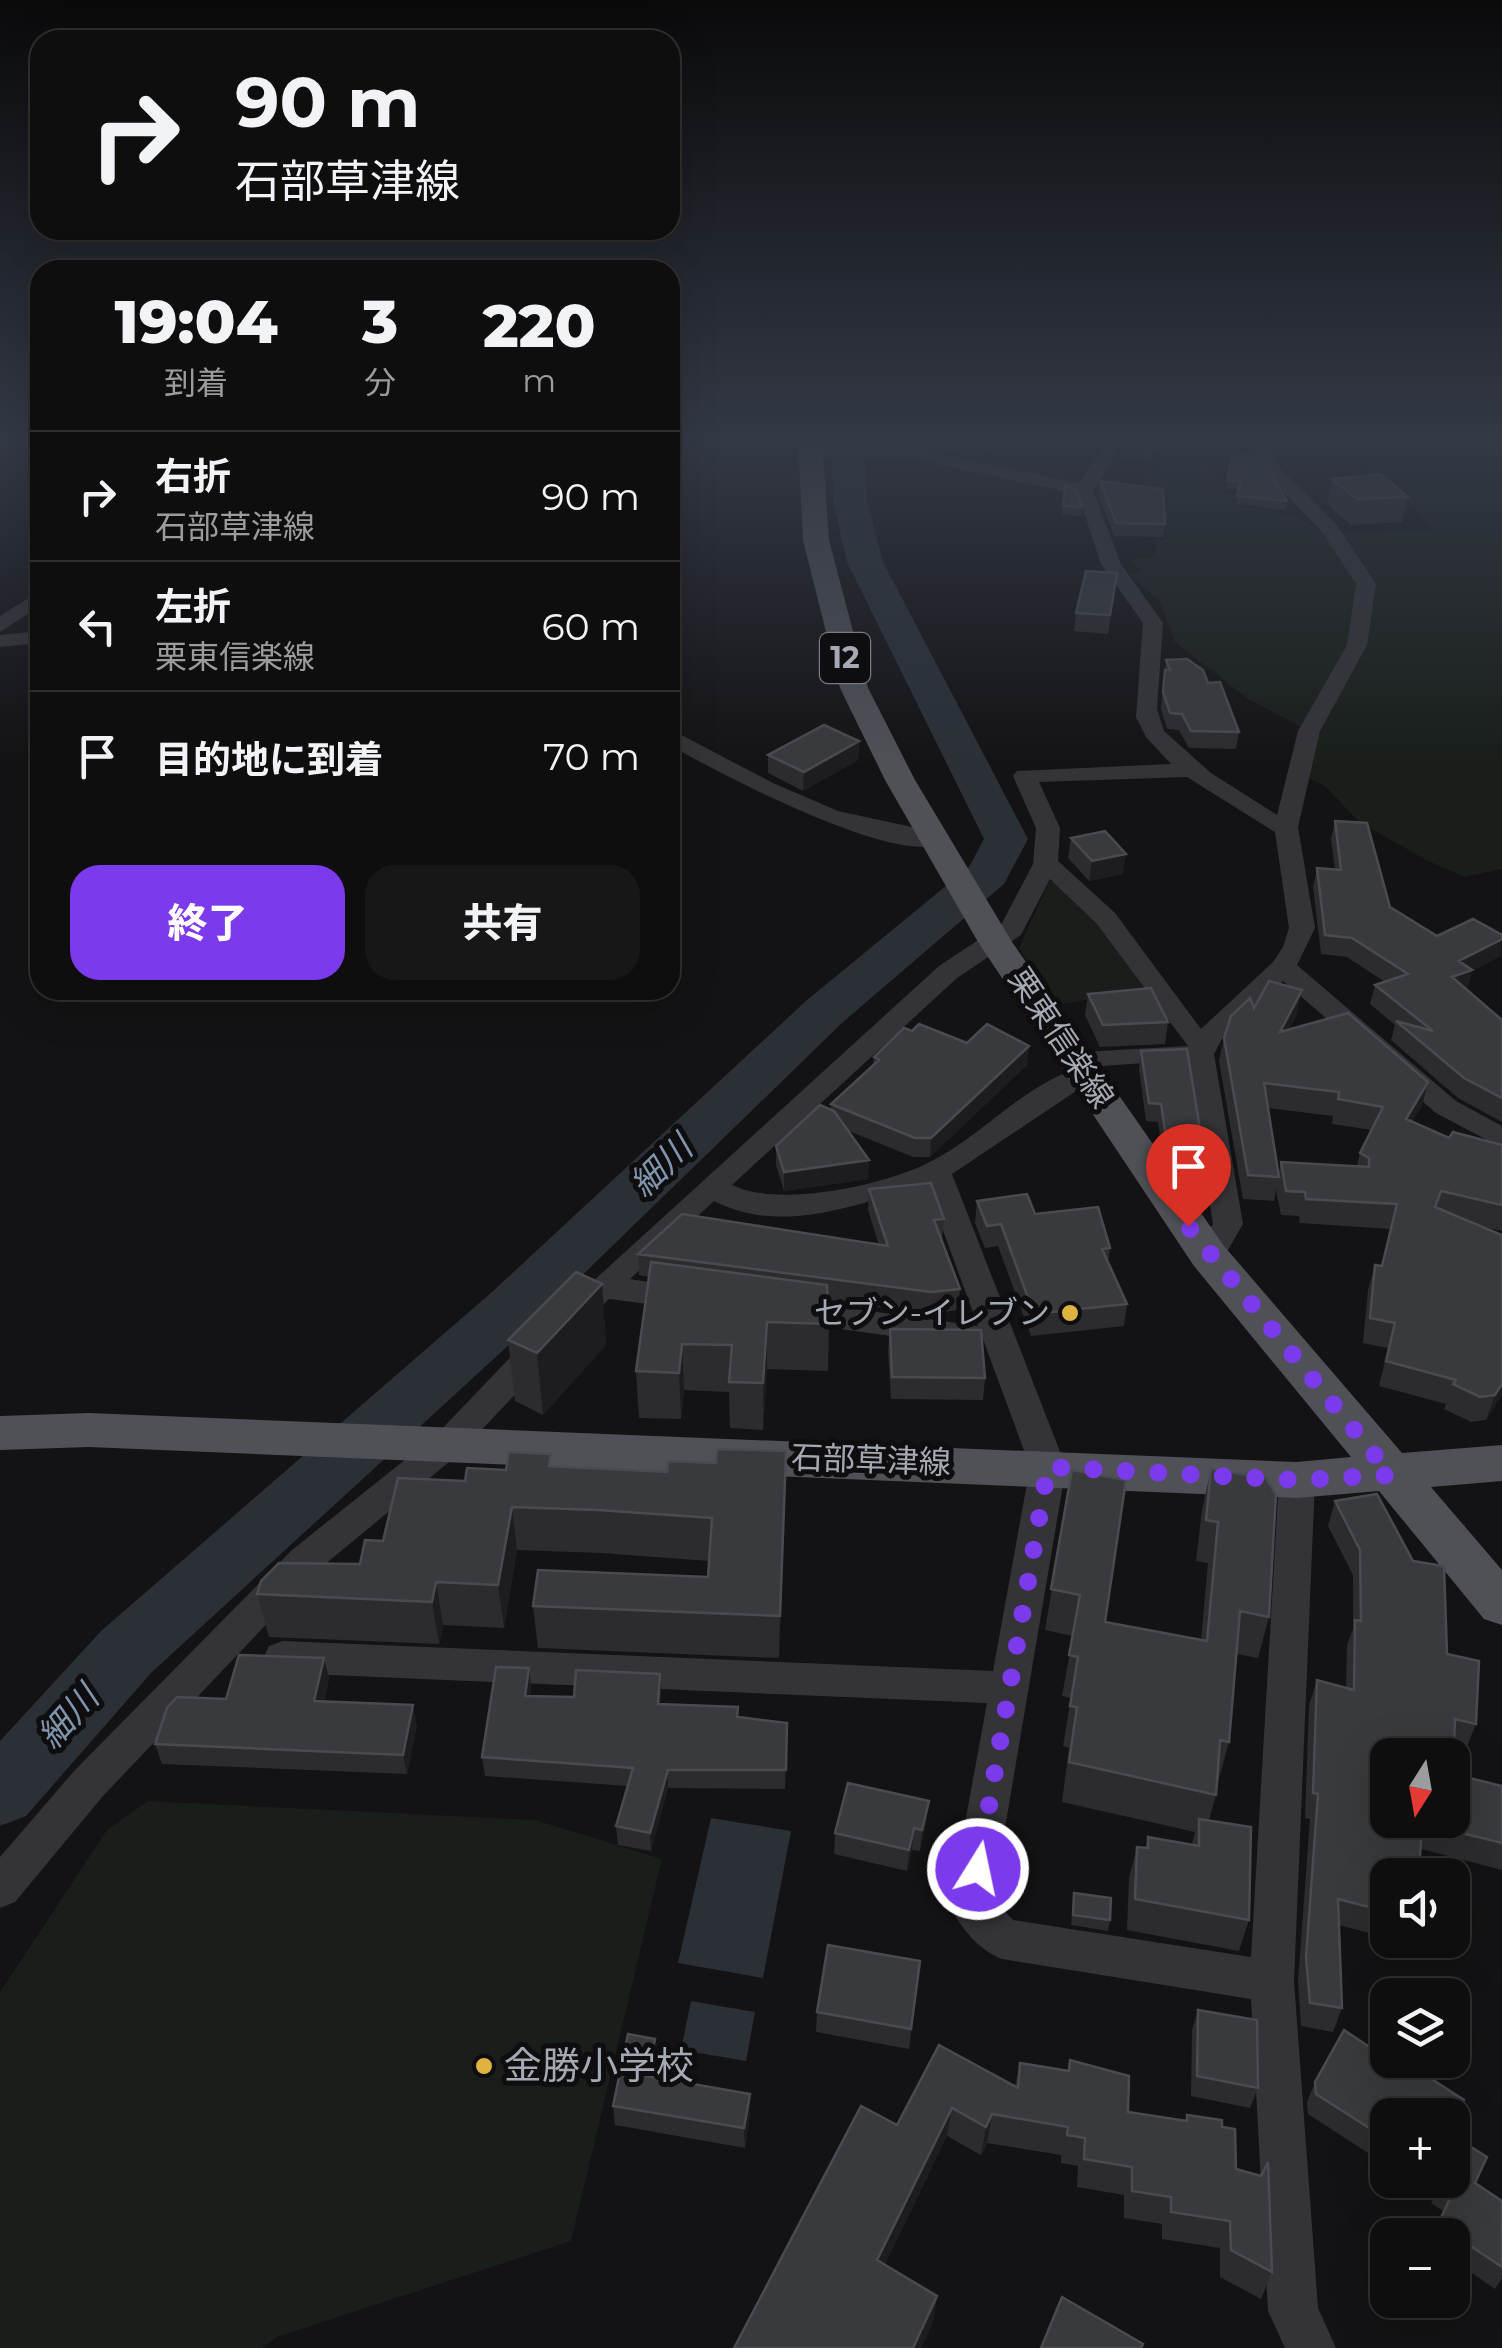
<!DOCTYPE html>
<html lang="ja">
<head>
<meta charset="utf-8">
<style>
  body { margin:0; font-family:Montserrat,"Noto Sans JP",sans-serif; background:#171718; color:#f1f3f6; height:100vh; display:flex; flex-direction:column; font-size:38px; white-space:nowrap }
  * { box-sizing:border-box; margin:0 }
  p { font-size:32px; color:#9b9c9e }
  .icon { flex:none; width:55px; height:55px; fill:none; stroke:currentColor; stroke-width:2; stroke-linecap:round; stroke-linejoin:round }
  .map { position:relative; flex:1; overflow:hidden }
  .sheet { position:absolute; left:30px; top:260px; width:650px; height:740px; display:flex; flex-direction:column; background:#0e0e0f; border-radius:30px; box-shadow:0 10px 40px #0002,0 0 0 2px #2e2e2f }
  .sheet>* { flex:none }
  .guide { position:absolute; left:30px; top:30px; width:650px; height:210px; border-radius:30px; box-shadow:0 10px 40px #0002,0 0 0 2px #2e2e2f; background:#0e0e0f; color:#f1f3f6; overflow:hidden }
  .needle { width:65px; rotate:191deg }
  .tools { position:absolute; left:1370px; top:1738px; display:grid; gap:20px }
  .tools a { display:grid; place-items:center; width:100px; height:100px; border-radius:20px; background:#0e0e0f; box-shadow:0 10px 40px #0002,0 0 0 2px #2e2e2f; font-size:50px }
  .pin { position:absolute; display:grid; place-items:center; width:85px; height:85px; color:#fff; margin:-102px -42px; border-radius:50% 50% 50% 0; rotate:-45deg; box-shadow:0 0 10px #0007 }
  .pin .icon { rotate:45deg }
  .me { position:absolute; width:110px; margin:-55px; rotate:10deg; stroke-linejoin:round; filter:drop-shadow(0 0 8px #0008) }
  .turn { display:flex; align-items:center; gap:35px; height:210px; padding:0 40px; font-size:45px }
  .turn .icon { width:130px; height:130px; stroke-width:2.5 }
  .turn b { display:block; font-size:70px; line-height:85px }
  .eta { display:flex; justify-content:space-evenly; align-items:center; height:170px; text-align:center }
  .eta b { font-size:60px; font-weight:800; line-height:70px }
  .primary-button { display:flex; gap:20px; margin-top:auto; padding:20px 40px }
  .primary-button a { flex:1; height:115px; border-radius:30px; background:#7c3aed; color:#fff; font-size:40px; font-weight:800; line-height:115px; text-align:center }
  .primary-button a+a { background:#171718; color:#f1f3f6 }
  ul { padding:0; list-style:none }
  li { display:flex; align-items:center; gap:30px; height:130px; padding:0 40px; border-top:2px solid #2e2e2f }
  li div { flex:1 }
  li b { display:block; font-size:38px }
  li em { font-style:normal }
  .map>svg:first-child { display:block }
  .green { fill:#191e1a }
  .water { fill:#2a3036 }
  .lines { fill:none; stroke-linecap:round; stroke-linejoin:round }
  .river { fill:#2a3036; fill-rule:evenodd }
  .minor { fill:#343438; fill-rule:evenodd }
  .major { fill:#505157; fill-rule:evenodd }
  .wall { fill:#2c2c2f; fill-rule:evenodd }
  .shaded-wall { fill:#1d1c1e }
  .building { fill:#393a3d; stroke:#4a4b50; stroke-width:2.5; fill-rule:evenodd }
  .route { stroke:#7c3aed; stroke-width:18; stroke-dasharray:0 32.4 }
  .poi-dot { fill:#deb340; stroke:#0e0d0f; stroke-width:4 }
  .labels { text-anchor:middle; stroke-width:10; stroke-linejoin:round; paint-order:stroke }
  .shield { fill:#0e0d0f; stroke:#787a82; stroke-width:2.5 }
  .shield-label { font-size:30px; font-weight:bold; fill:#a5a9b3 }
  .street-label { font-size:32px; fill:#a5a9b3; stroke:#0e0d0f }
  .poi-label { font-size:32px; fill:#a5a9b3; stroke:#0e0d0f; text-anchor:end }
  .water-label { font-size:35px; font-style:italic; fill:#8094ab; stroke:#0e0d0f }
  .near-poi-label { font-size:38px; fill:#a5a9b3; stroke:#0e0d0f; text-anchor:start }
</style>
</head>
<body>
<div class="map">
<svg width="1502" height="2348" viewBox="0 0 1502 2348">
  <rect width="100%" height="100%" fill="#131214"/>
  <path class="green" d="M1180,441H1250L1256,459L1234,460L1201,479L1209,487L1235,495L1234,505L1299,518L1322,533L1433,530L1410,502L1331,452L1282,461L1269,459L1265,441H1502V869L1465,877L1428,861L1359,822L1325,786L1306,777L1317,735L1248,699L1175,642L1159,600L1129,575L1140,571L1131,559L1156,557L1155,543L1166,538L1163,496L1137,490L1148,470Z
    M1049,882H1059L1071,891L1149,990L1055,1005L1019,948Z
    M148,1801L535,1820L662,1859L571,2241L277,2337L262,2348H0V1992L107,1830Z"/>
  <path class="water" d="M711,1818L791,1831L763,1978L678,1963Z
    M691,2001L755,2012L746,2061L681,2050Z"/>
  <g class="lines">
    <path class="river" d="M832,441H864L867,501L883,562L1028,839L1004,884L843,1022L534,1322L151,1673L26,1816L0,1826V1741L101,1631L492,1292L807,1000L969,867L984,839L847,562L833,501Z"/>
    <path class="minor" d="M15,441L40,442V454L17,445Z
      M1249,441H1266L1278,466L1336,524L1376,584L1367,645L1320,731L1298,827L1315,928L1297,965L1456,1101L1502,1126V1148L1436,1113L1283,981L1223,1037L1214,1054L1243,1224L1220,1264H1198L1193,1256L1213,1224L1187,1060L1088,1067L1100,1075L952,1174L1066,1467L993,1899L1013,1920L1251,1957L1279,1480L1285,1470L1297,1466L1309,1470L1315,1480L1294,1981L1318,2308L1336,2348H1285L1268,2311L1251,1999L1002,1959C979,1950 960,1928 950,1905L987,1703L283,1673L269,1668L264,1657L269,1646L283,1641L993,1671L1030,1467L983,1339L969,1347L791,1322L780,1319L775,1311L780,1303L791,1300L978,1326L926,1184C858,1204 782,1236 714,1201L630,1279L697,1290L702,1298L697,1306L686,1309L609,1299C594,1313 584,1329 562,1322L557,1314L939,966L1001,925L1033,864L1036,828L1013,776L1017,771L1171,764L1146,737L1136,717L1143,623L1101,564L1078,494L910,458H811L802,453L805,449L910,448L1079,483L1102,448H1114L1117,452L1093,490L1121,564L1163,623L1157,709L1164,731L1211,773L1277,815L1298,731L1347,645L1356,584L1322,532L1264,472ZM1187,777L1275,832L1289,928L1283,947L1273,962L1201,1029L1115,913L1058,861L1060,828L1039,782ZM1050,879L1097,924L1188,1046L1065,1053L1061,1059L1065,1065L1082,1067C1023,1084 981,1138 926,1164C879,1186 779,1208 732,1185L957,978L1021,935Z
      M40,591V606L0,632V616Z
      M40,631V643L0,647V635Z
      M670,729L773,783L838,811L944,834L947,839C913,877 709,768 670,745Z
      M541,1334L553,1338L557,1346L553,1354L460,1453L318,1570L103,1796L15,1902L0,1908V1857L75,1770L292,1550L436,1435L529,1338Z"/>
    <path class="major" d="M798,441H822L829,540L868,688L915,780L1012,942L1224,1246L1402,1453L1502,1445V1481L1431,1487L1502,1570V1625L1484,1619L1379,1491L1297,1498L89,1447L0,1450V1416L89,1413L1297,1462L1351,1457L1194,1266L978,942L885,780L840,688L803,540Z"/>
  </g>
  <path class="wall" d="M895,441H1003L976,458L895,444Z
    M1104,441H1172L1153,464L1119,456L1120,445Z
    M1232,456L1287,501L1285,510L1236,504L1239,489H1226Z
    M1332,479L1408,497L1402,522L1351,525L1327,504Z
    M1100,481L1165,524L1163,537L1114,536L1098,494Z
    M1065,486L1082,507L1081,516L1062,515Z
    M1117,573L1108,634L1074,631L1076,613Z
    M1166,660L1208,683L1239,732L1236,749L1189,748L1179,730L1167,729L1161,709Z
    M859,741L858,760L803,791L768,773V755Z
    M1335,821L1390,907L1437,936L1502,935L1500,956L1472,971L1467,990L1502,1020V1122L1458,1098L1391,1040L1395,1025L1370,1004L1375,985L1385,982L1347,957L1321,954L1313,887L1317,868L1335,870L1331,839Z
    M1071,838L1126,854L1123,874L1089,881L1068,858Z
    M1088,994L1168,1022L1165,1044L1100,1047L1085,1015Z
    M1254,1008L1297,1014L1289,1029L1422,1106L1412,1122L1449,1138L1502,1145V1231L1484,1227L1502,1235V1394L1486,1420L1471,1422L1444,1409L1446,1404L1379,1386L1388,1348L1363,1343L1368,1290L1375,1265L1381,1266L1390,1229L1300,1223L1299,1216L1281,1215L1276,1190L1274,1201L1243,1199L1219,1061L1224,1038ZM1268,1108L1333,1116L1332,1124L1372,1130L1360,1153L1357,1166L1281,1162L1279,1173Z
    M912,1031L967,1043L1029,1046L1027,1065L930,1157H913L849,1131L868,1179L784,1191L776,1165V1146L831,1109V1104L873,1065L874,1057Z
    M1141,1051L1205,1160L1202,1178L1181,1177L1176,1149H1162L1158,1122L1146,1121L1139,1069Z
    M869,1189L944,1219L942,1240L960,1289L958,1310L929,1314L828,1300L829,1324L828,1371L767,1369L763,1430L730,1428L729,1392L684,1390L681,1419L639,1418L636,1371L649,1277L639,1275L638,1254L879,1245L868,1210Z
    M977,1201L1035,1214L1110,1248L1108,1262L1127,1304L1124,1326L1031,1336L998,1246L985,1248L975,1223Z
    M602,1284L606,1345L543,1415L515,1401L508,1340Z
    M890,1329L985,1378L983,1400L891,1399L888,1351Z
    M786,1451L779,1658L538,1648L533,1606L708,1577L709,1561L601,1553L517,1550L504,1628L443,1625L439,1644L269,1637L257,1594L360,1564L465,1481L506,1470L552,1466L667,1472Z
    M1211,1469L1269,1617L1258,1658L1237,1654L1229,1742L1218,1782H1217L1216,1795L1209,1820L1249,1920L1239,1951L1127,1930L1129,1878L1137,1847L1145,1848L1148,1837L1192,1844L1195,1832L1062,1802L1069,1748L1063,1746L1071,1698L1062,1696L1073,1636L1045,1630L1072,1470L1105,1622L1201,1640L1208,1563L1196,1561L1202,1510Z
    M1335,1501L1447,1654L1476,1724L1466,1749L1454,1746L1453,1774L1502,1786V1870L1421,1849L1388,1875V1938L1339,1925L1342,2008L1333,2032L1301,2026L1298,1981L1310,1819L1305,1818L1309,1705L1317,1680L1346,1688L1347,1645L1353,1629V1575L1328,1526Z
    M324,1658L329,1678L324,1702L417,1725L407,1774L162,1764L155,1744L226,1699Z
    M529,1668L531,1687L530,1696L574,1697L661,1693L660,1704L787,1723L785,1789L668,1788L651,1851L618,1845L616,1826L628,1786L485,1776L482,1757Z
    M929,1801L926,1823L920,1851L912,1850L907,1871L834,1854L835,1833Z
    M1074,1893L1110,1920L1108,1931L1071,1925Z
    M920,1961L909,2049L816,2032L817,2012Z
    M1198,2010L1258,2088L1250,2108L1191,2096L1192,2030Z
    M655,2039L657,2060L653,2077L750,2114L745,2148L615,2125L613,2106Z
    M1070,2060L1128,2112L1185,2121L1187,2115L1222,2127L1272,2272L1261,2299L1220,2277V2248L1162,2239V2224L1124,2218V2195L1077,2187L1078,2166L1061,2163V2155L987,2143L981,2155L947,2136L885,2264L937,2296L933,2322L921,2348H734L897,2125L1015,2087L1020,2063L1067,2071Z
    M1315,2082L1388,2115V2166L1308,2114L1307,2102Z
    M1410,2180H1452L1475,2183L1502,2201V2278L1495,2289L1452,2259V2235H1432L1443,2211L1431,2203L1435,2196Z"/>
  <path class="shaded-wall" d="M985,441H1003L976,458V446Z
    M1162,441H1172L1153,464L1155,450Z
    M859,741L858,760L803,791L804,772Z
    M1126,854L1123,874L1089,881L1092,861Z
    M1502,939L1500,956L1472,971L1467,990L1447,997L1459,961Z
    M1302,990L1297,1014L1275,1055L1280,1032Z
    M1029,1046L1027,1065L930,1157L931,1138Z
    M1428,1082L1422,1106L1399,1144L1406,1119Z
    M869,1160L868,1179L784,1191V1172Z
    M602,1284L606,1345L543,1415L537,1353Z
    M767,1322V1369L763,1430V1383Z
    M682,1344L684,1390L681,1419L679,1373Z
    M1502,1384V1394L1486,1420L1495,1395Z
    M786,1451V1494L779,1658L780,1616Z
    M512,1507L517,1550L504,1628L498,1585Z
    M436,1582L443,1625L439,1644L432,1602Z
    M324,1658L329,1678L319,1721L314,1701Z
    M529,1668L531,1687L527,1715L525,1696Z
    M660,1674L661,1693L659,1723L658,1704Z
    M413,1705L417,1725L407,1774L403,1755Z
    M668,1770V1788L651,1851L650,1833Z
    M929,1801L926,1823L920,1851L922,1830Z
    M914,1828L912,1850L907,1871L909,1850Z
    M655,2039L657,2060L649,2096L647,2076Z
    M750,2094V2114L745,2148L744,2128Z
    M952,2108L947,2136L874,2286L877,2260Z
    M992,2114L987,2143L981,2155L986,2127Z
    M937,2296L933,2322L921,2348H913Z"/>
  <path class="building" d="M946,441H985L976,446Z
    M1121,441H1162L1155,450Z
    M1252,455L1273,477L1287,501L1237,496L1241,480L1227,481L1232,456Z
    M1380,474L1408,497L1357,499L1332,479Z
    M1100,481L1163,489L1165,524L1116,523Z
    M1065,486L1076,489L1082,507L1063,506Z
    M1086,571L1117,573L1110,615L1076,613Z
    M1187,659L1203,670L1208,683L1220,682L1239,732L1191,731L1182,714L1170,713L1163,692L1165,670H1170L1166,660Z
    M824,725L859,741L804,772L768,755Z
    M1335,821L1367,823L1390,907L1437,936L1473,919L1502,935V939L1459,961L1472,970L1452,977L1502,1020V1098L1464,1078L1396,1021L1433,1031L1375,985L1408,974L1352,938L1325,935L1317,868L1341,870Z
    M1105,831L1126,854L1092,861L1071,838Z
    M1269,981L1302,990L1280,1032L1348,1013L1428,1082L1406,1119L1449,1138L1453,1132L1502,1145V1205L1441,1191L1435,1207L1502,1235V1384L1495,1395L1480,1397L1453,1384L1456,1380L1386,1361L1395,1323L1370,1318L1375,1265L1382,1266L1397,1204L1306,1199L1305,1192L1286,1191L1281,1162L1369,1167V1158L1360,1153L1383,1107L1338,1099L1339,1092L1264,1083L1279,1177L1248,1175L1224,1038L1231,1016L1250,998L1254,1008Z
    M1151,988L1168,1022L1103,1025L1088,994Z
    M919,1024L967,1043L987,1024L1029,1046L931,1138H915L831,1104L879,1060L874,1057L904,1028L912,1031Z
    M1187,1049L1205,1160L1184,1159L1180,1131H1165L1161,1104L1149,1103L1141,1051Z
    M820,1105L834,1111L869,1160L784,1172L776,1146Z
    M931,1183L944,1219L934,1220L960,1289L931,1292L638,1254L682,1214L888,1246L869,1189Z
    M1027,1194L1035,1214L1098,1207L1110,1248L1102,1249L1127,1304L1034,1314L1001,1224L987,1226L977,1201Z
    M651,1262L827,1285L829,1324L767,1322L763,1383L729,1382L732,1345L682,1344L679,1373L636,1371Z
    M576,1272L602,1284L537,1353L508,1340Z
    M890,1329L981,1330L985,1378L892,1377Z
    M717,1449L786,1451L780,1616L533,1606L538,1570L708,1577L712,1518L598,1510L512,1507L498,1585L436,1582L432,1602L257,1594L261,1581L279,1563L360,1564L365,1540L383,1541L398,1478L465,1481L467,1468L506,1470L509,1452L551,1454L549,1466L667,1472L668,1461L716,1463Z
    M1211,1469L1266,1478L1276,1494L1269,1617L1240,1611L1229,1742L1220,1740L1216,1795L1069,1762L1077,1707L1070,1706L1078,1657L1069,1655L1080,1595L1051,1589L1072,1470L1126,1480L1105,1622L1207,1641L1218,1522L1206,1520Z
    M1377,1494L1413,1561L1444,1566L1447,1654L1479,1661L1476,1724L1455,1719L1453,1774L1502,1786V1843L1422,1823L1419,1875H1388V1912L1338,1899L1342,2008L1310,2003L1306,1957L1318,1794L1313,1793L1317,1680L1354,1690L1355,1620L1361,1621L1360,1550L1335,1501ZM1388,1755H1452V1820H1388Z
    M239,1655L324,1658L314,1701L413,1705L403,1755L155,1744L167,1708L177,1697L226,1699Z
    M496,1667L529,1668L525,1696L574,1697L576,1670L660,1674L658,1704L738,1707L737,1717L787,1723L786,1770H668L650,1833L616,1826L633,1768L482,1757Z
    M848,1783L929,1801L922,1830L914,1828L909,1850L835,1833Z
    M1199,1819L1251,1827L1249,1920L1135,1899L1137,1847L1148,1848V1837L1199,1846Z
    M1074,1893L1111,1898L1110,1920L1073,1915Z
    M828,1945L920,1961L911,2029L817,2012Z
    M1198,2010L1257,2020L1258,2088L1197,2076Z
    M1344,2030L1407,2072L1410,2065L1464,2100L1452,2124V2115H1388V2140L1316,2094L1315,2082Z
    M628,2034L655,2039L647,2076L750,2094L744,2128L613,2106Z
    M939,2045L1018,2088L1020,2063L1069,2071L1070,2060L1129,2076L1128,2112L1187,2121V2115L1222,2120V2127L1235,2129L1236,2169L1261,2176L1268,2162L1272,2272L1231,2250L1230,2221L1171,2212V2197L1132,2191V2167L1084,2159L1085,2138L1067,2135L1068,2127L992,2114L986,2127L952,2108L877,2260L937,2296L913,2348H734L861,2106L897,2125Z
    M1452,2135L1487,2157L1475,2183L1502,2201V2267L1438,2224L1453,2192L1441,2184L1443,2180H1452Z
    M1062,2297L1143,2344L1141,2348H1041Z"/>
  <linearGradient id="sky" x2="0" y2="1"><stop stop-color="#0a0a0b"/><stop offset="0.57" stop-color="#333945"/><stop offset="1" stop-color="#333945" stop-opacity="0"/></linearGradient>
  <rect width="1502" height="770" fill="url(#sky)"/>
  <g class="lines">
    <path class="route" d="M978,1869L1048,1467L1297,1480L1391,1475L1188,1226"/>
  </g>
  <g class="poi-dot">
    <circle cx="1070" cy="1313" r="10"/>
    <circle cx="484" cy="2066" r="10"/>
  </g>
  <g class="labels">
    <rect class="shield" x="820" y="633" width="50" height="50" rx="8"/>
    <g class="shield-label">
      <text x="845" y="668">12</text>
    </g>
    <g class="street-label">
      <text transform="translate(1061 1038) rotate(56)" y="11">栗東信楽線</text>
      <text transform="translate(871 1460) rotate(2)" y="11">石部草津線</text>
    </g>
    <g class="poi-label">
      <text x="1050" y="1324">セブン-イレブン</text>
    </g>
    <g class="water-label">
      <text transform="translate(661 1166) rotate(-44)" y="12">細川</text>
      <text transform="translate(68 1717) rotate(-48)" y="12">細川</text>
    </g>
    <g class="near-poi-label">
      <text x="504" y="2079">金勝小学校</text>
    </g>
  </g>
</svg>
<div class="tools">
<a><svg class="needle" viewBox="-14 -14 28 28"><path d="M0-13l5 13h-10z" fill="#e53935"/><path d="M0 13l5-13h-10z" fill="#9b9c9e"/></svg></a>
<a><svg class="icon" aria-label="sound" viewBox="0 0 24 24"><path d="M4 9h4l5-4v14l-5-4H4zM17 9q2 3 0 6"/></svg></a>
<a><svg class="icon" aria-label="layers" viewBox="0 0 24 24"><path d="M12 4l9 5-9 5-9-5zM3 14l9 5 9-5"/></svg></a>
<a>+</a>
<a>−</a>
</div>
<div class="pin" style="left:1188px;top:1226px;background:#d93025"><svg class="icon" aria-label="arrive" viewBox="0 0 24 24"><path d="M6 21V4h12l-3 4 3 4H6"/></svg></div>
<svg class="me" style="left:978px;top:1869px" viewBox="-20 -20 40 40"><circle r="17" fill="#7c3aed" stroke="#fff" stroke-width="3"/><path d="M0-11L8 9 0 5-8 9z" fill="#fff"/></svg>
<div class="guide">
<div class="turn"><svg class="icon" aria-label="right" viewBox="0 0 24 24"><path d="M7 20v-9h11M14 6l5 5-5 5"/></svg><div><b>90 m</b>石部草津線</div></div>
</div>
<section class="sheet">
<div class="eta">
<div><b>19:04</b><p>到着</p></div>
<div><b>3</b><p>分</p></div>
<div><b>220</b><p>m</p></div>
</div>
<ul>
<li><svg class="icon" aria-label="right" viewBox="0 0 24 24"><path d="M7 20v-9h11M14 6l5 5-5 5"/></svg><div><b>右折</b><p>石部草津線</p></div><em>90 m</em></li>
<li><svg class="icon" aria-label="left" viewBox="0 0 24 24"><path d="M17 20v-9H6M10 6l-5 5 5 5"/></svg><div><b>左折</b><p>栗東信楽線</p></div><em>60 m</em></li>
<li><svg class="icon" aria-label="arrive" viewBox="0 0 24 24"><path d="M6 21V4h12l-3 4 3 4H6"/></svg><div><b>目的地に到着</b></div><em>70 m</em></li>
</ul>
<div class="primary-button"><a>終了</a><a>共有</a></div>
</section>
</div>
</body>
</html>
